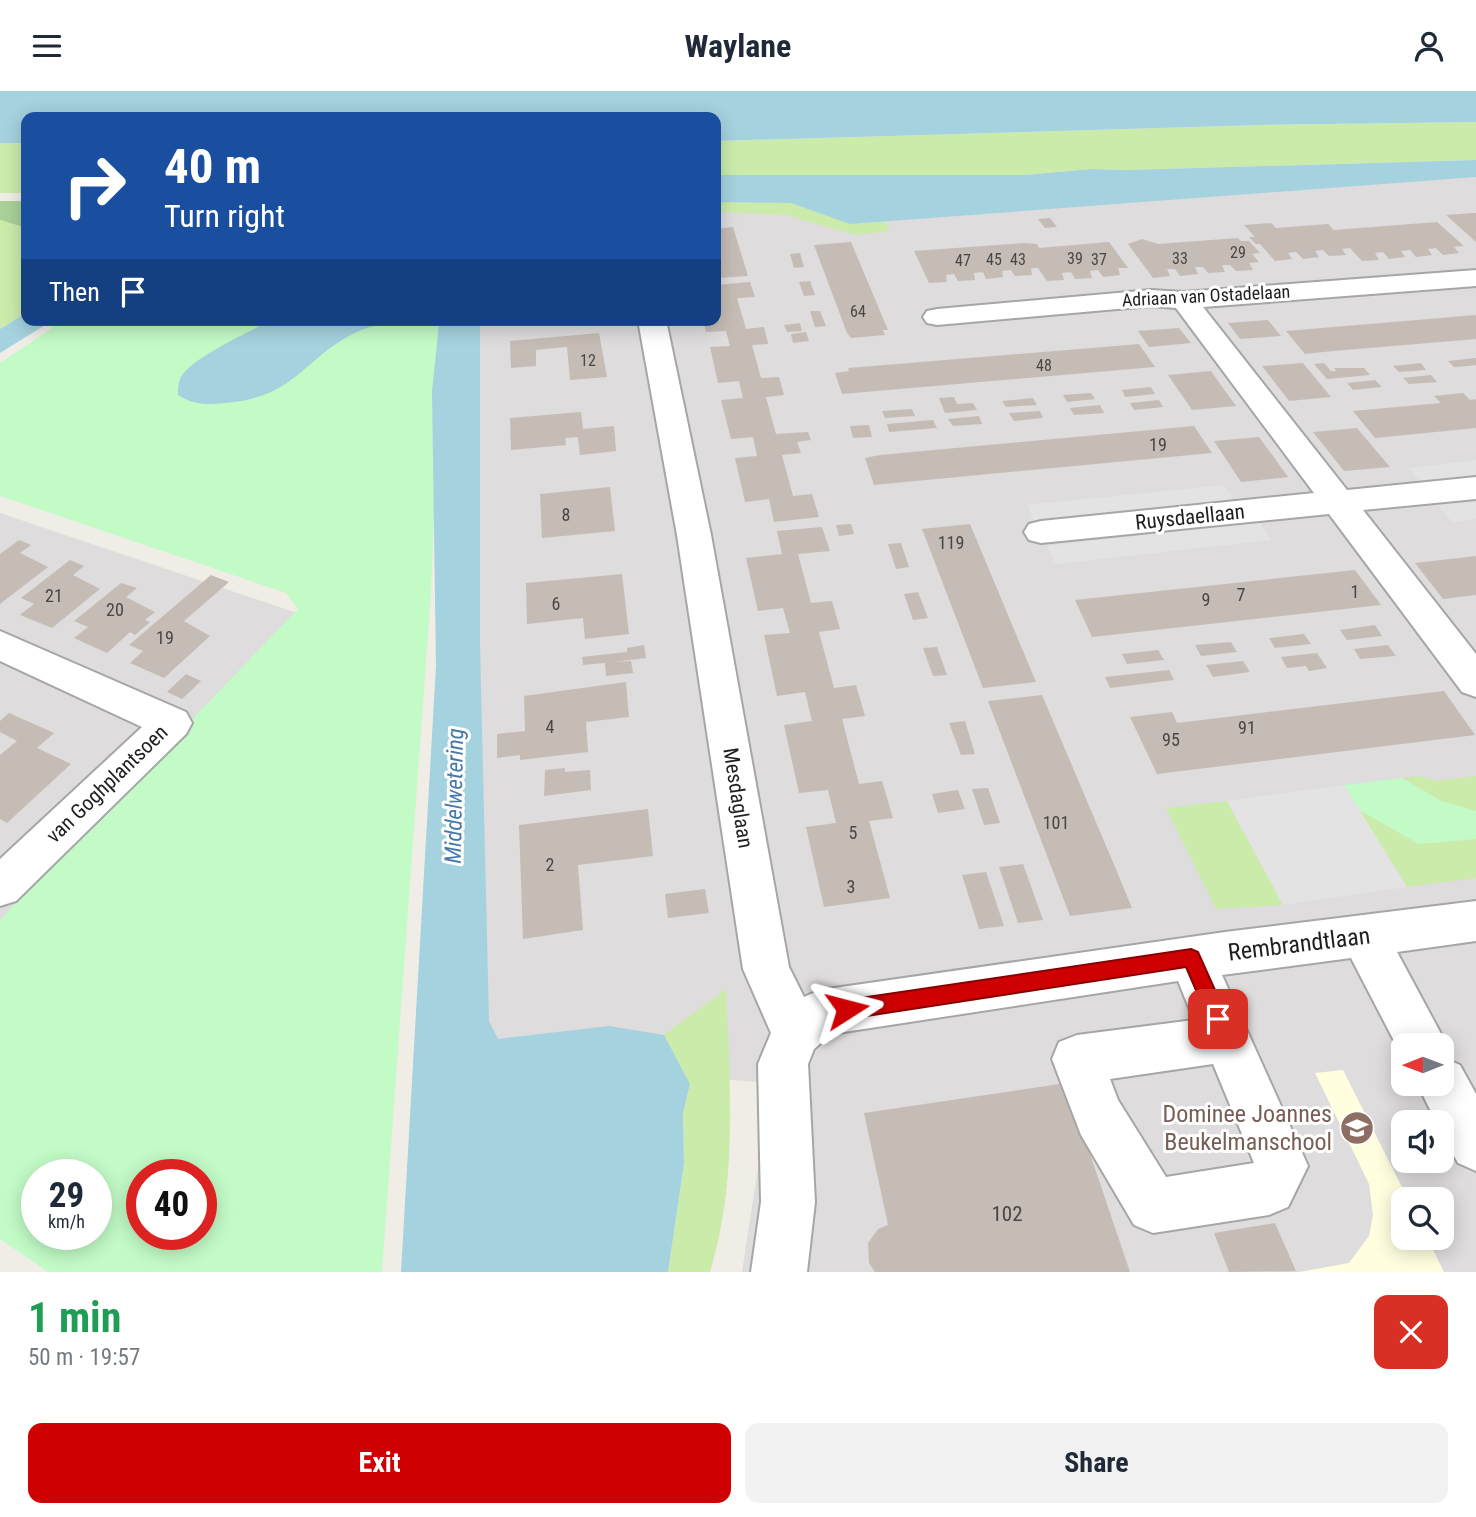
<!DOCTYPE html>
<html lang="en">
<head>
<meta charset="utf-8">
<style>
  body { margin:0; font-family:"Roboto Condensed",sans-serif; background:#f2f2f3; color:#1f2937; height:100vh; display:flex; flex-direction:column; font-size:26px; white-space:nowrap }
  * { box-sizing:border-box; margin:0 }
  p { font-size:23px; color:#747a83 }
  .icon { flex:none; width:38px; height:38px; fill:none; stroke:currentColor; stroke-width:2; stroke-linecap:round; stroke-linejoin:round }
  .map { position:relative; height:1181px; overflow:hidden }
  .drawer { display:flex; flex-direction:column; background:#fff; flex:1 }
  .drawer>* { flex:none }
  .guide { position:absolute; left:21px; top:21px; width:700px; height:214px; border-radius:14px; box-shadow:0 4px 18px #0003; background:#1a4fa0; color:#fff; overflow:hidden }
  .needle { width:46px; rotate:269deg }
  .controls { position:absolute; left:1391px; top:942px; display:grid; gap:14px }
  .controls a { display:grid; place-items:center; width:63px; height:63px; border-radius:14px; background:#fff; box-shadow:0 4px 18px #0003; font-size:35px }
  .speed { position:absolute; left:21px; top:1068px; display:flex; gap:14px; font-size:35px; font-weight:700; text-align:center }
  .speed>* { display:grid; place-content:center; width:91px; height:91px; border-radius:50%; background:#fff; box-shadow:0 4px 18px #0003; line-height:1 }
  .speed small { font-size:18px; font-weight:400 }
  .speed .limit { border:10px solid #d22; background:#fff; color:#111 }
  .pin { position:absolute; display:grid; place-items:center; width:60px; height:60px; color:#fff; margin:-30px; border-radius:14px; box-shadow:0 4px 10px #0006 }
  .me { position:absolute; width:77px; margin:-38px; rotate:81deg; stroke-linejoin:round; filter:drop-shadow(0 0 5px #0008) }
  .turn { display:flex; align-items:center; gap:24px; height:147px; padding:0 28px; font-size:32px }
  .turn .icon { width:91px; height:91px; stroke-width:2.5 }
  .turn b { display:block; font-size:49px; line-height:60px }
  .then { display:flex; align-items:center; height:66px; padding:0 28px; background:#0003; gap:14px; font-size:26px }
  .round { display:grid; place-items:center; flex:none; width:74px; height:74px; border-radius:14px; background:#f2f2f3 }
  .summary { display:flex; align-items:center; justify-content:space-between; height:119px; padding:0 28px }
  h1 { font-size:42px; font-weight:700; line-height:52px; color:#1e9e55 }
  .cta { display:flex; gap:14px; margin-top:auto; padding:14px 28px }
  .cta a { flex:1; height:80px; border-radius:14px; background:#cf0002; color:#fff; font-size:28px; font-weight:700; line-height:80px; text-align:center }
  .cta a+a { background:#f2f2f3; color:#1f2937 }
  header { display:flex; justify-content:space-between; align-items:center; height:91px; padding:0 28px; background:#fff; font-size:32px; font-weight:700 }
  .map>svg:first-child { display:block }
  .residential { fill:#dedcdc; fill-rule:evenodd }
  .education { fill:#ffffe0 }
  .grass { fill:#cbebab }
  .forest { fill:#aad199 }
  .park { fill:#c2fbc6; fill-rule:evenodd }
  .parking { fill:#e3e3e3 }
  .water { fill:#a5d2df }
  .building { fill:#c5bcb5 }
  .lines { fill:none; stroke-linecap:round; stroke-linejoin:round }
  .minor-casing { stroke:#a6a6a6; stroke-width:4 }
  .minor { fill:#fff; fill-rule:evenodd }
  .route { fill:#cf0002; stroke:#870001; stroke-width:2 }
  .labels { text-anchor:middle; stroke-width:6; stroke-linejoin:round; paint-order:stroke }
  .far-number-label { font-size:16px; fill:#484644 }
  .far-street-label { font-size:18px; fill:#1f1f1f; stroke:#fff }
  .number-label { font-size:18px; fill:#484644 }
  .street-label { font-size:21px; fill:#1f1f1f; stroke:#fff }
  .near-number-label { font-size:21px; fill:#484644 }
  .water-label { font-size:23px; font-style:italic; fill:#4679aa; stroke:#fff }
  .near-street-label { font-size:24px; fill:#1f1f1f; stroke:#fff }
  .near-education-label { font-size:24px; fill:#785e54; stroke:#fff; text-anchor:end }
</style>
</head>
<body>
<header><svg class="icon" aria-label="menu" viewBox="0 0 24 24"><path d="M4 6h16M4 12h16M4 18h16"/></svg>Waylane<svg class="icon" aria-label="person" viewBox="0 0 24 24"><circle cx="12" cy="8" r="4"/><path d="M4 21q1-7 8-7t8 7"/></svg></header>
<div class="map">
<svg width="1476" height="1181" viewBox="0 0 1476 1181">
  <rect width="100%" height="100%" fill="#f0ede6"/>
  <path class="residential" d="M1476,84V1181H742L771,992L458,967L470,229H716V108ZM1404,954H1442V992H1404ZM1404,1031H1442V1069H1404ZM1404,1108H1442V1146H1404Z
    M0,422L300,523L0,855Z"/>
  <path class="education" d="M1343,979L1408,1108H1404V1146H1427L1444,1181H1299L1349,1172L1369,1145L1373,1124L1369,1093L1315,982Z"/>
  <path class="grass" d="M1476,31V69L1127,79L1091,78L1025,84H716V50L1261,34Z
    M0,52H26V102H0Z
    M716,111L791,112L850,133L886,131L890,140L856,144L785,124L716,121Z
    M0,129L26,137V222L0,238Z
    M1419,685L1436,690L1476,685V720L1441,710L1402,687Z
    M1227,710L1283,814L1216,818L1166,717Z
    M1359,719L1419,753L1476,748V787L1407,796Z
    M726,898C730,992 738,1090 710,1181H668L684,1073L683,1023L690,994L664,944Z"/>
  <path class="forest" d="M0,110H26V137L0,129Z"/>
  <path class="park" d="M64,229H442L431,501L382,1181H48L0,1148V829L298,518L286,502L0,405V272ZM37,1083H96V1143H37ZM142,1083H201V1143H142Z
    M1402,687L1441,710L1476,720V748L1419,753L1359,719L1344,694Z"/>
  <path class="parking" d="M1476,369V387L1422,392L1408,377Z
    M1224,394L1235,410L1035,432L1027,414Z
    M1476,409V428L1452,431L1437,413Z
    M1259,431L1271,449L1056,473L1047,455Z
    M1344,694L1407,796L1283,814L1227,710Z"/>
  <path class="water" d="M0,0H1476V31L1261,34L716,50V26H26V52H0Z
    M1476,69V86L850,133L791,112L716,111V84H1025L1091,78L1127,79Z
    M26,222V229H53L0,262V238Z
    M272,229H480V553L489,930L498,948L609,935L664,944L690,993L683,1023L684,1073L668,1181H401L436,575L432,301L439,232C415,231 381,230 359,240C304,265 297,307 224,312C206,314 194,314 178,304C178,296 178,290 183,283C198,264 249,241 272,229Z"/>
  <path class="building" d="M1472,122H1476V151L1446,124Z
    M1050,127L1057,136L1045,137L1038,128Z
    M1437,131L1464,155L1454,156L1459,162L1443,164L1436,157L1428,158L1432,164L1416,166L1410,159L1401,160L1405,166L1389,168L1383,161L1375,162L1379,169L1362,170L1350,157L1342,158L1346,164L1329,165L1323,159L1315,160L1319,166L1303,168L1296,161L1288,162L1292,168L1275,170L1260,153H1256L1249,146H1255L1244,134L1271,132L1276,137L1328,133L1334,139Z
    M733,136L748,185L716,187V138Z
    M1238,147L1241,150H1249L1260,162L1252,163L1259,171L1249,172L1253,179L1236,180L1230,174H1222L1225,181L1208,182L1203,176H1195L1198,183L1180,185L1175,178H1167L1170,185L1153,187L1128,153L1142,148L1158,153Z
    M851,151L888,239H883L885,244L851,247L847,242L814,154Z
    M1109,151L1128,177H1118L1120,184L1103,186L1098,179L1090,180L1092,187L1075,188L1071,181L1062,182L1064,189L1047,190L1038,177H1031L1032,184L1015,185L1011,179L1002,180L1003,186L986,188L983,181L974,182L975,189L958,190L954,183L946,184L947,191L929,192L914,160L1024,152L1037,153L1039,157Z
    M800,162L804,176L794,177L790,163Z
    M810,190L815,204L804,205L799,191Z
    M750,191L755,206L737,207L746,238L764,236L766,244L768,253L752,254L761,287L779,286L784,304L766,306L776,343L808,341L811,349L797,351L801,362L782,364L793,405L812,403L819,426L774,431L769,408L745,411L735,367L757,365L753,346L731,348L721,309L743,307L739,290L718,292L710,256L730,255L726,240L706,241L703,229H716V194Z
    M810,220H820L826,235L815,236Z
    M1476,224V248L1333,260L1305,263L1286,240Z
    M1268,229L1281,245L1240,248L1228,232Z
    M800,232L802,240L787,241L784,234Z
    M1179,237L1191,252L1149,256L1138,240Z
    M806,241L809,250L793,252L791,243Z
    M599,242L607,286L570,289L567,256L536,259V275L511,277L510,250Z
    M1139,253L1155,276L842,303L835,282L849,280L848,277Z
    M1476,267V274L1468,275L1454,276L1448,270Z
    M1303,272L1331,306L1289,310L1262,275Z
    M1324,272L1331,280H1336L1334,277H1364L1370,284L1327,288L1314,273Z
    M1421,272L1426,279L1399,281L1393,275Z
    M1211,280L1223,297L1236,315L1192,319L1168,284Z
    M1431,284L1437,291L1409,293L1403,287Z
    M1375,289L1382,296L1353,299L1347,292Z
    M1151,296L1155,303L1125,306L1122,299Z
    M1091,302L1095,308L1067,311L1063,304Z
    M1463,302L1470,309L1476,308V337L1375,347L1353,320L1441,312L1434,305Z
    M954,306L957,313L973,312L977,319L945,322L939,307Z
    M1033,307L1037,314L1006,316L1002,310Z
    M1159,309L1163,316L1134,319L1130,312Z
    M1100,314L1104,322L1074,324L1070,317Z
    M912,318L915,325L885,327L882,320Z
    M1040,320L1043,327L1014,330L1009,322Z
    M581,321L583,338L614,335L616,360L580,364L578,346L565,347L566,354L511,359L510,327Z
    M979,325L982,333L953,335L948,328Z
    M933,329L937,337L889,341L887,333Z
    M869,334L872,346L853,347L850,335Z
    M1194,335L1212,362L874,394L865,367L880,364Z
    M1357,337L1373,356L1390,376L1344,380L1313,341Z
    M1259,346L1273,365L1288,386L1241,391L1214,350Z
    M610,396L615,440L542,447L540,403Z
    M851,433L854,443L839,445L836,434Z
    M970,433L1023,560L1036,591L983,597L922,438Z
    M822,436L830,460L798,463L811,512L832,510L840,538L819,541L834,597L856,594L865,625L842,628L859,693L882,690L893,727L869,730L890,807L824,816L806,736L836,732L828,699L799,702L784,634L812,630L805,601L777,605L764,544L790,542L783,517L758,520L746,467L782,463L777,440Z
    M19,449L31,454L20,462L48,476L0,513V463Z
    M901,452L909,476L896,478L888,453Z
    M1476,465V504L1443,508L1415,472Z
    M70,469L84,475L73,484L100,498L52,537L20,524L34,513L21,507Z
    M1355,479L1381,514L1092,546L1075,509Z
    M622,483L629,543L585,548L583,527L527,533L526,492Z
    M211,484L229,491L184,530L210,545L164,587L130,572L143,560L129,554Z
    M121,492L137,497L126,506L155,521L145,529L150,531L135,544L130,541L107,562L74,547L88,536L74,530Z
    M918,501L928,527L913,529L904,503Z
    M1375,534L1382,545L1347,549L1340,539Z
    M1304,543L1311,553L1275,557L1269,547Z
    M1231,551L1237,561L1201,565L1195,554Z
    M644,554L646,567L613,571L631,570L633,582L606,585L605,572L583,574L582,566L627,561V557Z
    M1388,554L1396,565L1360,568L1354,558Z
    M937,556L947,584L933,585L923,557Z
    M1158,559L1164,569L1127,573L1122,563Z
    M1317,562L1327,577L1309,580L1306,575L1287,577L1281,566Z
    M1243,570L1250,581L1213,586L1206,574Z
    M1169,579L1174,589L1110,597L1105,586Z
    M186,583L201,590L182,608L167,601Z
    M626,591L629,626L586,631L588,661L520,669V664L497,667V643L525,640L524,605Z
    M1444,600L1475,644L1157,683L1130,626L1172,621L1177,632Z
    M1042,604L1115,776L1132,817L1070,825L988,610Z
    M9,622L54,642L37,657L71,673L7,732L0,728V664L17,650L0,641V630Z
    M965,630L975,663L961,664L949,632Z
    M565,677V681L590,679L591,699L544,705L545,679Z
    M988,697L1000,732L984,734L972,698Z
    M958,699L965,718L938,722L932,703Z
    M648,718L653,765L578,774L583,839L523,848L519,734Z
    M1023,773L1043,829L1018,832L999,776Z
    M986,781L1004,835L979,838L962,784Z
    M705,798L709,822L668,827L665,803Z
    M1066,992L1130,1181H875L869,1172L868,1152L878,1138L888,1134L864,1022Z
    M1275,1132L1296,1180L1229,1181L1214,1142Z"/>
  <g class="lines">
    <g class="minor-casing">
      <path id="minor" d="M1476,179V195L1203,216L1347,399L1476,386V408L1363,419L1476,563V606L1462,601L1329,423L1041,452L1029,449L1024,441L1029,433L1041,430L1314,402L1176,217L1151,215L937,234L927,232L923,226L927,220L937,218L1151,199L1184,201Z
        M638,229H666L711,444L789,876L804,906L820,899L1225,841L1476,810V850L1397,861L1447,954L1442,965V954H1404V969L1351,867L1222,884L1308,1075L1288,1116L1269,1124L1153,1142L1134,1134L1081,1044L1052,968L1059,951L1077,944L1194,929L1178,890L831,943L814,958L808,973L815,1111L807,1181H751L761,1111L758,973L771,942L743,878L677,444ZM1213,973L1254,1072L1166,1086L1118,1009L1110,988Z
        M0,540L186,621L192,632L186,643L16,810L0,815V768L142,636L0,570Z
        M1442,966L1460,974L1476,1003V1080L1458,1072L1442,1043V1031H1436L1417,992H1442Z"/>
    </g>
    <use href="#minor" class="minor"/>
  </g>
  <path class="route" d="M1191,858L1198,861L1228,928L1225,934L1218,937L1211,934L1186,876L847,928L840,925L837,918L840,912L847,909Z"/>
  <defs>
    <g id="school-disc" transform="scale(1.75)"><circle r="9.5" fill="#8d6e63" stroke="#fff"/><path d="M0-5L7-2L0 1L-7-2ZM-4 1L0 2.5L4 1V4Q0 6-4 4Z" fill="#fff"/></g>
  </defs>
  <g fill-rule="evenodd">
    <use href="#school-disc" x="1357" y="1037"/>
  </g>
  <g class="labels">
    <g class="far-number-label">
      <text x="1238" y="167">29</text>
      <text x="1075" y="173">39</text>
      <text x="1180" y="173">33</text>
      <text x="994" y="174">45</text>
      <text x="1018" y="174">43</text>
      <text x="1099" y="174">37</text>
      <text x="963" y="175">47</text>
      <text x="858" y="226">64</text>
      <text x="588" y="275">12</text>
      <text x="1044" y="280">48</text>
    </g>
    <g class="far-street-label">
      <text transform="translate(1206 205) rotate(-3)" y="6">Adriaan van Ostadelaan</text>
    </g>
    <g class="number-label">
      <text x="1158" y="360">19</text>
      <text x="566" y="430">8</text>
      <text x="951" y="458">119</text>
      <text x="1355" y="507">1</text>
      <text x="1241" y="510">7</text>
      <text x="54" y="511">21</text>
      <text x="1206" y="515">9</text>
      <text x="556" y="519">6</text>
      <text x="115" y="525">20</text>
      <text x="165" y="553">19</text>
      <text x="550" y="642">4</text>
      <text x="1247" y="643">91</text>
      <text x="1171" y="655">95</text>
      <text x="1056" y="738">101</text>
      <text x="853" y="748">5</text>
      <text x="550" y="780">2</text>
      <text x="851" y="802">3</text>
    </g>
    <g class="street-label">
      <text transform="translate(1190 426) rotate(-6)" y="7">Ruysdaellaan</text>
      <text transform="translate(107 693) rotate(-44)" y="7">van Goghplantsoen</text>
      <text transform="translate(738 707) rotate(81)" y="7">Mesdaglaan</text>
    </g>
    <g class="near-number-label">
      <text x="1007" y="1130">102</text>
    </g>
    <g class="water-label">
      <text transform="translate(454 705) rotate(-89)" y="8">Middelwetering</text>
    </g>
    <g class="near-street-label">
      <text transform="translate(1299 853) rotate(-7)" y="8">Rembrandtlaan</text>
    </g>
    <g class="near-education-label">
      <text x="1332" y="1031">Dominee Joannes<tspan x="1332" dy="28">Beukelmanschool</tspan></text>
    </g>
  </g>
</svg>
<div class="controls">
<a><svg class="needle" viewBox="-14 -14 28 28"><path d="M0-13l5 13h-10z" fill="#e53935"/><path d="M0 13l5-13h-10z" fill="#747a83"/></svg></a>
<a><svg class="icon" aria-label="sound" viewBox="0 0 24 24"><path d="M4 9h4l5-4v14l-5-4H4zM17 9q2 3 0 6"/></svg></a>
<a><svg class="icon" aria-label="search" viewBox="0 0 24 24"><circle cx="10" cy="10" r="6"/><path d="M15 15l6 6"/></svg></a>
</div>
<div class="speed"><div>29<small>km/h</small></div><div class="limit">40</div></div>
<div class="pin" style="left:1218px;top:928px;background:#d93025"><svg class="icon" aria-label="arrive" viewBox="0 0 24 24"><path d="M6 21V4h12l-3 4 3 4H6"/></svg></div>
<svg class="me" style="left:847px;top:918px" viewBox="-20 -20 40 40"><path d="M0-17L14 15 0 8-14 15z" fill="#cf0002" stroke="#fff" stroke-width="4"/></svg>
<div class="guide">
<div class="turn"><svg class="icon" aria-label="right" viewBox="0 0 24 24"><path d="M7 20v-9h11M14 6l5 5-5 5"/></svg><div><b>40 m</b>Turn right</div></div>
<div class="then">Then<svg class="icon" aria-label="arrive" viewBox="0 0 24 24"><path d="M6 21V4h12l-3 4 3 4H6"/></svg></div>
</div>
</div>
<section class="drawer">
<div class="summary"><div><h1>1 min</h1><p>50 m · 19:57</p></div><a class="round" style="background:#d93025;color:#fff"><svg class="icon" aria-label="close" viewBox="0 0 24 24"><path d="M6 6l12 12M18 6L6 18"/></svg></a></div>
<div class="cta"><a>Exit</a><a>Share</a></div>
</section>
</body>
</html>
